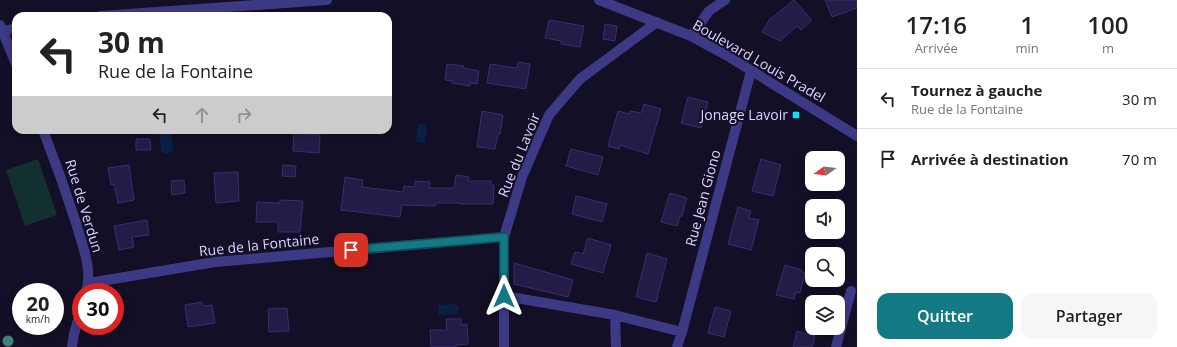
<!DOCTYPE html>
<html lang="fr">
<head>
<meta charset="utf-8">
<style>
  body { margin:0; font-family:"Open Sans",sans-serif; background:#f6f6f6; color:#222; height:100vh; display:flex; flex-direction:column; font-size:15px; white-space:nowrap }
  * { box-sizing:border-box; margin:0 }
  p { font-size:13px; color:#767676 }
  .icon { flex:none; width:22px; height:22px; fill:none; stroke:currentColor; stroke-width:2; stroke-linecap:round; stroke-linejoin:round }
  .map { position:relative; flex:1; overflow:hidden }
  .panel { display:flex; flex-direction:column; background:#fff; width:320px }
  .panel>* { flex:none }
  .guide { position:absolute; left:12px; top:12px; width:380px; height:122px; border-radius:12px; box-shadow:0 2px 10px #0003; background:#fff; color:#222; overflow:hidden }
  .needle { width:26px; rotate:255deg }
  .fabs { position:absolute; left:805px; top:151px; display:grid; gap:8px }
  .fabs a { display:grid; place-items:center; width:40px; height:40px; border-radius:8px; background:#fff; box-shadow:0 2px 10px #0003; font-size:20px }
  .speed { position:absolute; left:12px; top:283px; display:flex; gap:8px; font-size:20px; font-weight:700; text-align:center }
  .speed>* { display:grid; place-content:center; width:52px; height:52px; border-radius:50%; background:#fff; box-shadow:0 2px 10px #0003; line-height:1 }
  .speed small { font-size:10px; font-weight:400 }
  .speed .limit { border:6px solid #d22; background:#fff; color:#111 }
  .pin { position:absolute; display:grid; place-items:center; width:34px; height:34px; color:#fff; margin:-17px; border-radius:8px; box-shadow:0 2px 6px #0006 }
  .me { position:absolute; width:44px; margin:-22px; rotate:0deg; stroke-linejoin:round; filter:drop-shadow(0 0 3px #0008) }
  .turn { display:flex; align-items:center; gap:14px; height:84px; padding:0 20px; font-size:18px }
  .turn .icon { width:52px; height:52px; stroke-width:2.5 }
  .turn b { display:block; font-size:28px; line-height:34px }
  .lanes { display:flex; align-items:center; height:38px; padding:0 20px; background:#0003; justify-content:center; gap:20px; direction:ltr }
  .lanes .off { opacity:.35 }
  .eta { display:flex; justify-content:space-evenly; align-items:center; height:68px; text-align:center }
  .eta b { font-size:24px; font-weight:600; line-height:28px }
  .action { display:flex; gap:8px; margin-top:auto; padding:8px 20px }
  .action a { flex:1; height:46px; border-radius:12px; background:#137a85; color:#fff; font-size:16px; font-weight:600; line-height:46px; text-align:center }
  .action a+a { background:#f6f6f6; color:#222 }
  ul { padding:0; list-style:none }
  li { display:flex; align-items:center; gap:12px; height:60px; padding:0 20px; border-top:1px solid #e0e0e0 }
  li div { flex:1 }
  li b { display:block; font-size:15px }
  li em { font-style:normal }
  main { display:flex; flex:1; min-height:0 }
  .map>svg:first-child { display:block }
  .green { fill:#12302f }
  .water { fill:#0a1f44 }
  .building { fill:#241b47; stroke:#3b2d73 }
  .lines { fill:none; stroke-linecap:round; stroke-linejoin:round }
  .minor { stroke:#3d3a85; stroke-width:10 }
  .tree { fill:#3d827b }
  .route-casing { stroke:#0c4f56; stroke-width:10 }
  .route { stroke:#137a85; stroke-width:7 }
  .poi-dot { fill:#00e5ff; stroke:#130f26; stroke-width:1.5 }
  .labels { text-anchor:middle; stroke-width:4; stroke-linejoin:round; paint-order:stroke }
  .street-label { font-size:14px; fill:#d9d4ff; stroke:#130f26 }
  .poi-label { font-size:14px; fill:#d9d4ff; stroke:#130f26; text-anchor:end }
</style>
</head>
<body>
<main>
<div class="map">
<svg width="857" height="347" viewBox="0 0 857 347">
  <rect width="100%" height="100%" fill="#130f26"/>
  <path class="green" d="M38,159L57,215L25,226L6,170Z"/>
  <path class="water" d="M418,124L427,125L425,143L416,142Z
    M159,130H171L173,151H171L170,153L167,154L161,152Z
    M456,304L459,308L457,314L438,315V305Z"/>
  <path class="building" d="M794,0L812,20L801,30L797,26L780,41L762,32L769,20Z
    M825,0H857V8L832,17Z
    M549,20L584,26L580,47L561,44V41L545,38Z
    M605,24L617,26L615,41L603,39Z
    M518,62L530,64L526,89L487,83L490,64L517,68Z
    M447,64L464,66L463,68L479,71L477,84L470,83V86L452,83V81L445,80Z
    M688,97L708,102L701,128L681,123Z
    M644,104L661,109L648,154L620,145L619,149L608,146L618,111L629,114L630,111L641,113Z
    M482,111L503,115L500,134H498L495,149L477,147Z
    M294,130H311V135H320L319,153L293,151Z
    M136,139H150L151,150H136Z
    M571,149L603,157L598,175L566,166Z
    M761,159L781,165L773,196L752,191Z
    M129,165L134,200L118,203L114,184L111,185L108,168Z
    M283,165L296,166L295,177L282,176Z
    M238,172L239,201L216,203L214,173Z
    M456,175L469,177L468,181H491V185H494L493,204H460V203H436L435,206L402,205L400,217L341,210L345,177L363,180L362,187L403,192L404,186L415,187V181L430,182L429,188H454Z
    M184,180L185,193L172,195L171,181Z
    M670,193L687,198L682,216H680L677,226L661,222Z
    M576,196L607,204L602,222L572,214Z
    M280,200L303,201L300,232H278V222H256L257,202L280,203Z
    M738,207L751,211L749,218L759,220L751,250L728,244Z
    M147,220L149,235L132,237L134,247L119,250L114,226Z
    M588,238L611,245L603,273L571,264L575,252L583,254Z
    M647,253L667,259L656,302L636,297Z
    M514,263L573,280L568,297L514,284Z
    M785,265L802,270V272L805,273L800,293L796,292L794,299L776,295Z
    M202,302L203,306L212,305L215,323L188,327L185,305Z
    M715,307L731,311L724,337L708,333Z
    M287,308L289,331L269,332L268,309Z
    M446,319H461V325L467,324L468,344L456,345V347H431L430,330H447Z
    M797,331L815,336L812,347H793Z"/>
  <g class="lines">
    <path class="minor" d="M599,0L691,36L726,55L857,136
      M100,16L327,0
      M0,25L16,64
      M0,32L16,28
      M691,36L709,11L725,0
      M43,130C55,161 66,192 76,223C82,245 93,269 86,292
      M89,283L215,262L504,237
      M504,296L615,315L682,332L751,71
      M615,315L616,347
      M72,347L74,334L81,310
      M504,347V237L522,177L549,115L580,79L657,22
      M677,347L682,332
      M836,347L851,291"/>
  </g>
  <circle class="tree" cx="8" cy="341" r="5.5"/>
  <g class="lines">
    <g class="route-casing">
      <path id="route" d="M351,250L504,237V296"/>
    </g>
    <use href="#route" class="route"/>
  </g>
  <rect class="poi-dot" x="792" y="111" width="8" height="8" rx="2"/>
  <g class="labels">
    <g class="street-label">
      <text transform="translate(759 61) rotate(30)" y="5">Boulevard Louis Pradel</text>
      <text transform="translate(519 155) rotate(-68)" y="5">Rue du Lavoir</text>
      <text transform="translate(703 198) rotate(-75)" y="5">Rue Jean Giono</text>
      <text transform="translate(84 206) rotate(73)" y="5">Rue de Verdun</text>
      <text transform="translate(259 245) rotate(-6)" y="5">Rue de la Fontaine</text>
    </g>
    <g class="poi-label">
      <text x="788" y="120">Jonage Lavoir</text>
    </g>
  </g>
</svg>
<div class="fabs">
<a><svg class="needle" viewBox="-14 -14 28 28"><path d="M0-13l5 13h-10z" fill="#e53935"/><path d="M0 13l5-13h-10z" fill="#767676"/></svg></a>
<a><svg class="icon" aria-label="sound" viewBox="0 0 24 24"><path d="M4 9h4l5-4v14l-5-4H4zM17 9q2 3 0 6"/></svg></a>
<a><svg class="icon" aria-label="search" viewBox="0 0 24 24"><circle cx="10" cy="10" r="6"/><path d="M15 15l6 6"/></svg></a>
<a><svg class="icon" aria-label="layers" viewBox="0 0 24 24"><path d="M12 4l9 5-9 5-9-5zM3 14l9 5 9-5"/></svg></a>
</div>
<div class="speed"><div>20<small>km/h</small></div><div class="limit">30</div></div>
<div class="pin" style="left:351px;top:250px;background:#d93025"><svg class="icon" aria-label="arrive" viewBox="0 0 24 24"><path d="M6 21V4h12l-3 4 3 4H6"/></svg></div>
<svg class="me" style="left:504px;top:296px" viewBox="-20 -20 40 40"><path d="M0-17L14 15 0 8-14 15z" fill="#137a85" stroke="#fff" stroke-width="4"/></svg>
<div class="guide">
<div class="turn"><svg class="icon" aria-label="left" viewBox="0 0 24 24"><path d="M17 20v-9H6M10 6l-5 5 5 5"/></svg><div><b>30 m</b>Rue de la Fontaine</div></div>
<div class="lanes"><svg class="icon" aria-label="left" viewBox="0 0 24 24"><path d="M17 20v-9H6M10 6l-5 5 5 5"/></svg><svg class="icon off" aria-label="ahead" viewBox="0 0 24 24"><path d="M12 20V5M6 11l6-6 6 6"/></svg><svg class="icon off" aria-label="right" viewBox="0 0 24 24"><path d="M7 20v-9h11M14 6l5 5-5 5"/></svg></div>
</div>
</div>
<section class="panel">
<div class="eta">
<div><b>17:16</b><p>Arrivée</p></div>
<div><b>1</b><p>min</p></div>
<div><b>100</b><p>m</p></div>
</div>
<ul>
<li><svg class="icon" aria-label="left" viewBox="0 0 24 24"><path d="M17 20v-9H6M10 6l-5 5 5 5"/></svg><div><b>Tournez à gauche</b><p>Rue de la Fontaine</p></div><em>30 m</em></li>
<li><svg class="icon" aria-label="arrive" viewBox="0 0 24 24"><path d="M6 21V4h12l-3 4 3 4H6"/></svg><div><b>Arrivée à destination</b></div><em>70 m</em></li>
</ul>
<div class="action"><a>Quitter</a><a>Partager</a></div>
</section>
</main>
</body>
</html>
